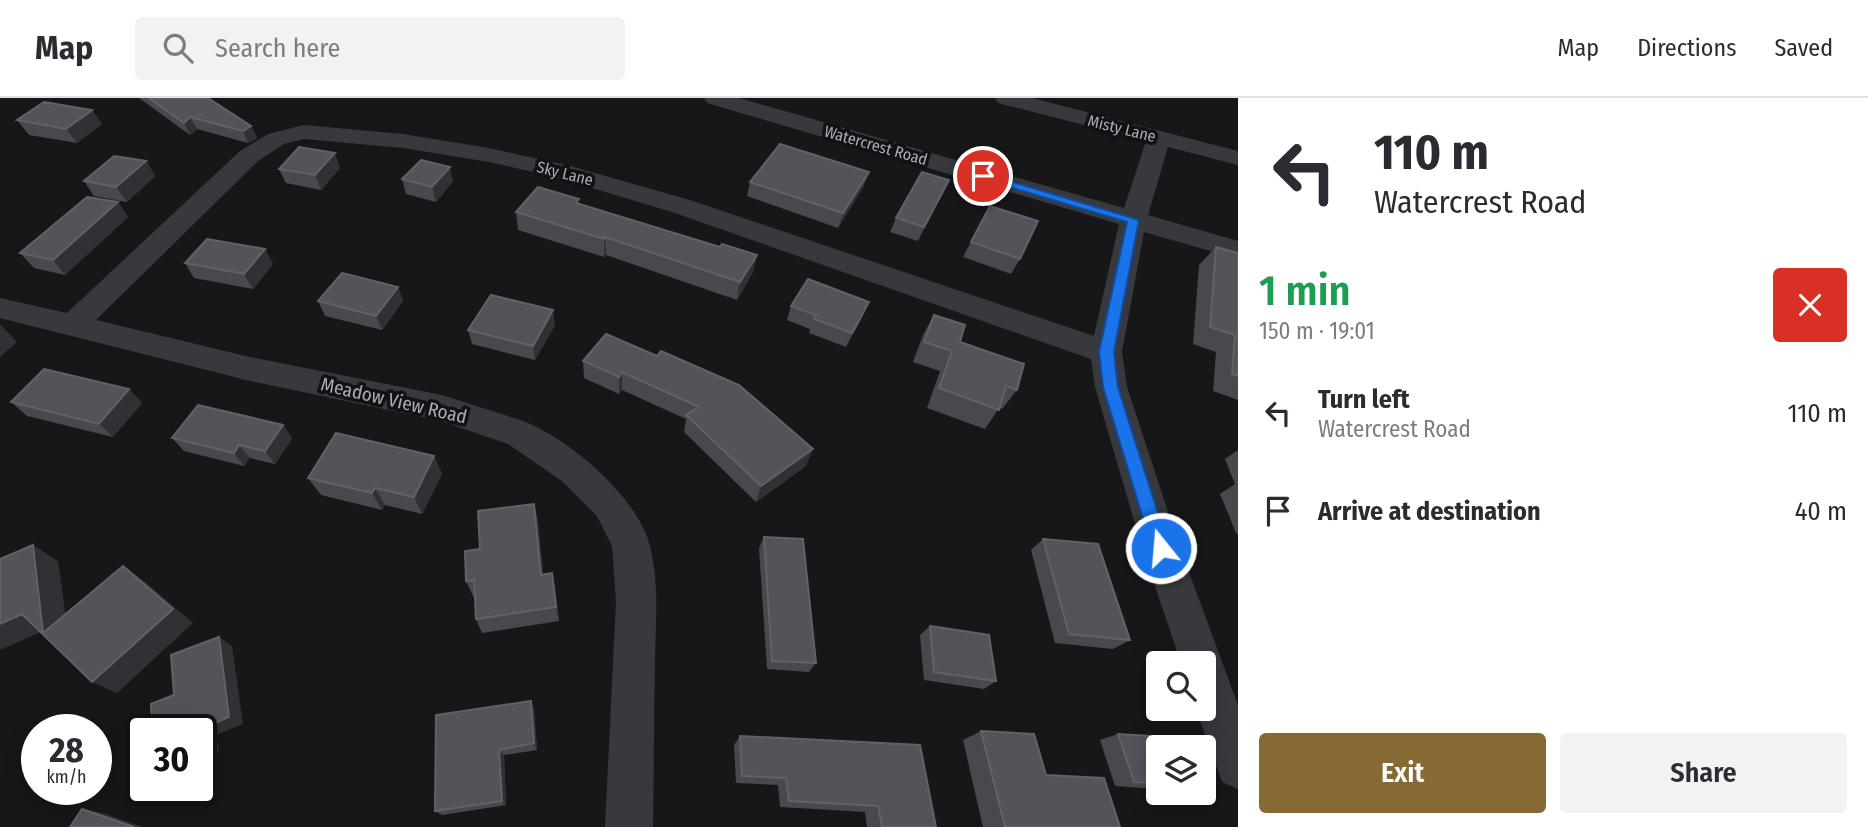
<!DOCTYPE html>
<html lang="en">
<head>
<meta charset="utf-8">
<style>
  body { margin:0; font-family:"Fira Sans Condensed",sans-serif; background:#f2f2f3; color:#2b2b33; height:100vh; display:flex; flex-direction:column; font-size:26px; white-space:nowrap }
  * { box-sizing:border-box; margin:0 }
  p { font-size:23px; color:#7c7c81 }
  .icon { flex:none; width:38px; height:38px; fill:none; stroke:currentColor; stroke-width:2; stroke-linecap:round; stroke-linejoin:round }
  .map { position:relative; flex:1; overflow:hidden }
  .sheet { display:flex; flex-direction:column; background:#fff; width:630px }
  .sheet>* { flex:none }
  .banner { background:#fff; color:#2b2b33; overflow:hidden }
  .fabs { position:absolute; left:1146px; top:553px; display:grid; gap:14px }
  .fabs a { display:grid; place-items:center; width:70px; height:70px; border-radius:7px; background:#fff; box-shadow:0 4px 18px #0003; font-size:35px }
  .speed { position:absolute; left:21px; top:616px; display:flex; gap:14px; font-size:35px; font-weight:700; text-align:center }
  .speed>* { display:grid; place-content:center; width:91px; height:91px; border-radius:50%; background:#fff; box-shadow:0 4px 18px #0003; line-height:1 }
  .speed small { font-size:18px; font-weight:400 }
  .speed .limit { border:4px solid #111; border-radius:10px; background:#fff; color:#111 }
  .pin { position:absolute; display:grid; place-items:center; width:60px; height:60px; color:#fff; margin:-30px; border:4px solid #fff; border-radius:50%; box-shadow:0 2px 7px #0007 }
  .me { position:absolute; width:77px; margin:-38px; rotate:343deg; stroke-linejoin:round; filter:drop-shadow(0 0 5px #0008) }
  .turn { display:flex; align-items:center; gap:24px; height:147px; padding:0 21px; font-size:32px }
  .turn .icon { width:91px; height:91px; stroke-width:2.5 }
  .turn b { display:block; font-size:49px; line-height:60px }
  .round { display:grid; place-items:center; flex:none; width:74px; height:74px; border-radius:7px; background:#f2f2f3 }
  .head { display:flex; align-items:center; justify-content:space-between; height:119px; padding:0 21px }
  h1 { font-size:42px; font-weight:600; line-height:52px; color:#1e9e55 }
  .action { display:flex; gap:14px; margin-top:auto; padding:14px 21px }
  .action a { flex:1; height:80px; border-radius:7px; background:#856a34; color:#fff; font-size:28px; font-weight:600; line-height:80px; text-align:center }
  .action a+a { background:#f2f2f3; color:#2b2b33 }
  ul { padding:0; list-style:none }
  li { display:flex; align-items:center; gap:21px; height:98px; padding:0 21px }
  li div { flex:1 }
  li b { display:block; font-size:26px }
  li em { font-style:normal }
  header { display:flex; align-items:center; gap:42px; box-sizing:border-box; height:98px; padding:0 35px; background:#fff; border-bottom:2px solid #e1e1e2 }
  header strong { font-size:33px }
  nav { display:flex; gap:38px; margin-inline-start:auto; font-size:24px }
  .search { width:490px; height:63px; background:#f2f2f3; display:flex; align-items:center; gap:18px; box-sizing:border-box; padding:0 24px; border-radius:7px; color:#7c7c81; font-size:26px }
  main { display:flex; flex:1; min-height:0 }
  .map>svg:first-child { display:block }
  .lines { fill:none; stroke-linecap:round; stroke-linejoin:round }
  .minor { fill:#38393e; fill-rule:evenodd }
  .wall { fill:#48494e }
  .shaded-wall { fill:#303134 }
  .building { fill:#53545a; stroke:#606268; stroke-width:2 }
  .route { fill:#1a73e8; stroke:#114b97; stroke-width:2 }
  .labels { text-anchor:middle; stroke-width:7; stroke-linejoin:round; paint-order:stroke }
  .far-street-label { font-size:16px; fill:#a9adb9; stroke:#121214 }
  .street-label { font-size:19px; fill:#a9adb9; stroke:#121214 }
</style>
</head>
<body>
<header>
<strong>Map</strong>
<div class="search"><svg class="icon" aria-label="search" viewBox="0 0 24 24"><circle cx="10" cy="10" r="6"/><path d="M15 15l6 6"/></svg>Search here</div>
<nav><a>Map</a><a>Directions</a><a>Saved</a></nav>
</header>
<main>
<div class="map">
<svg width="1238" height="729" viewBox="0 0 1238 729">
  <rect width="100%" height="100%" fill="#171719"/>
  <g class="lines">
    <path class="minor" d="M704,0H739L1124,110L1146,43L998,5L995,0H1032L1238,53V67L1168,49L1148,117L1238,143V161L1144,134L1122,254L1127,289L1180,450L1238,607V691L1222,684L1196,611H1204V565H1181L1142,450L1095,289L1091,261L672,114L555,79L489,64L403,50L304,41L284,46L258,63L96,222L250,259L442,297L520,322C567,338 638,399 650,448C659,483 656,523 655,559C654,616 654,672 653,729H605L616,503L612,448L597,418L562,383L508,346L441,323L250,283L0,220V200L67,215L240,53L268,36L304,27L403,36L489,50L570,68L690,102L1094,238L1119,126L707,5Z"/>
  </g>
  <path class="wall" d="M139,0H208L251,28L257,40L248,45L197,31L190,37Z
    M92,12L102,26L77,45L29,37L17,22Z
    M146,63L155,78L127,104L94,98L84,83Z
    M340,70L321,92L286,85L279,71Z
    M402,81L453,83L436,104L406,96Z
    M750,84L864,88L838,130L747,98Z
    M942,96L918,143L890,134L896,120Z
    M118,104L128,119L65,177L34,170L20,155Z
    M579,106L720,149L757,157L753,174L737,202L606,157L604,159L518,132L516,114Z
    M990,108L1020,161L1011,176L963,159Z
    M1216,149L1238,155V302L1213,293L1216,254L1193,246L1199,167Z
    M265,151L273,166L253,191L194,180L185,165Z
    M398,189L403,203L382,232L325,218L318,203Z
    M791,208L863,218L846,249L809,235L810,231L787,222Z
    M934,217L960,244L1017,292L1002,311L999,310L985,331L927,310L940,273L913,264L923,237Z
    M555,227L535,262L472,246L468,232Z
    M606,236L806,368L756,404L684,334L686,321L622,292L619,296L584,280L583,263Z
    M129,291L142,305L113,339L27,318L11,304Z
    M283,327L292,340L275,366L250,360L244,368L184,353L172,340Z
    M1238,352V436L1236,435L1220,396L1235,386L1225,361Z
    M434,358L442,376L422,416L385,407L382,412L321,397L308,380Z
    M534,406L538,423L543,477L552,475L555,490L559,523L482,535L476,521L475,498H473L466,483L480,451Z
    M764,439L816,565L809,574L767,571L759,450Z
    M1043,441L1130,542L1113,551L1055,545L1031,452Z
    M930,528L996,583L984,591L924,582L920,537Z
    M534,610L537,652L504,657L506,707L442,717L435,713Z
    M981,633L1046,677L1120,729H983L963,642Z
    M1118,636L1158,649V691L1115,688L1100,642Z
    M740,638L936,729H867L865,714L780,709L778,687L736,685L734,647Z"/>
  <path class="shaded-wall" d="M92,12L102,26L77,45L66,31Z
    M190,19L197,31L190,37L184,25Z
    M251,28L257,40L248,45L243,33Z
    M335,55L340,70L321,92L315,77Z
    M146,63L155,78L127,104L116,89Z
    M450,69L453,83L436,104L432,89Z
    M869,74L864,88L838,130L843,115Z
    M949,82L942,96L918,143L924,129Z
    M118,104L128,119L65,177L53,162Z
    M605,139L606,157L604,159V141Z
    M265,151L273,166L253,191L244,176Z
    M757,157L753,174L737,202L740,184Z
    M398,189L403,203L382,232L376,218Z
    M869,204L863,218L846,249L852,235Z
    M553,212L555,227L535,262L533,248Z
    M0,226L17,244L0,259Z
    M622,274V292L619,296V279Z
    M129,291L142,305L113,339L99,326Z
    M283,327L292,340L275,366L265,353Z
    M239,347L250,360L244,368L234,355Z
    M813,351L806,368L756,404L761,388Z
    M434,358L442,376L422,416L414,399Z
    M375,390L385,407L382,412L372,395Z
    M534,406L538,423L545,492L541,477Z
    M33,447L58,463L70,548L43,535V533L0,552V526L22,516Z
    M123,468L144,483L193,525L117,595L92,584Z
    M552,475L555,490L559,523L556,509Z
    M219,539L232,548L243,626L216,637L219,653L201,661L202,631Z
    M531,603L534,610L537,652L534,645Z
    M499,652L504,657L506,707L502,703Z
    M82,711L102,715L143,729H134Z"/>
  <path class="building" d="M149,0H208L251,28L243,33L190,19L184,25Z
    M44,4L92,12L66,31L17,22Z
    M780,46L869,74L843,115L750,84Z
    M299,49L335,55L315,77L279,71Z
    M114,58L146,63L116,89L84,83Z
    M421,62L450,69L432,89L402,81Z
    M922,74L949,82L924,129L896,120Z
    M538,89L579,101L576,105L720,149L722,146L757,157L740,184L605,139L604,141L516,114Z
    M87,99L118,104L53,162L20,155Z
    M990,108L1038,123L1020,161L971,144Z
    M207,141L265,151L244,176L185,165Z
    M1216,149L1238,155V278L1232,276L1235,237L1210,229Z
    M342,175L398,189L376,218L318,203Z
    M808,181L869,204L852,235L814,221L816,217L791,208Z
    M491,197L553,212L533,248L468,232Z
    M934,217L965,227L960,244L1024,266L1017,292L1006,288L999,312L939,290L952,253L924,244Z
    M606,236L657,258L661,253L739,287L813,351L761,388L686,317L699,309L622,274L619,279L583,263Z
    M44,271L129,291L99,326L11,304Z
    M198,307L283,327L265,353L239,347L234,355L172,340Z
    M336,335L434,358L414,399L375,390L372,395L308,380Z
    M534,406L541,477L552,475L556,509L476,521L474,482L466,483L465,453L480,451L478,413Z
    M764,439L803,441L816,565L772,563Z
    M1043,441L1098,446L1130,542L1069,536Z
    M33,447L43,535L123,468L173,511L92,584L22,516L0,526V461Z
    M930,528L989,537L996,583L934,574Z
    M219,539L229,619L202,631L204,647L201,648V632H152L151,606L174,597L171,557Z
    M531,603L534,645L499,652L502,703L435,713L436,617Z
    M981,633L1034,636L1046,677L1104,680L1120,729H1005Z
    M1118,636L1166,639L1170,649H1158V685L1134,684Z
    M740,638L920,647L936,729H882L878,708L789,703L786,680L742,678Z
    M82,711L134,729H70Z"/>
  <path class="route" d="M983,75L1139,122L1114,254L1118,289L1169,450L1167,455L1161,458L1154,455L1152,450L1103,289L1099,254L1127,124L979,80L977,78Z"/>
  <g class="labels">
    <g class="far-street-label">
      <text transform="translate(1122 30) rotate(14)" y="6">Misty Lane</text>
      <text transform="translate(876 47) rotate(16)" y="6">Watercrest Road</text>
      <text transform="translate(565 75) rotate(14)" y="6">Sky Lane</text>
    </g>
    <g class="street-label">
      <text transform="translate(394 302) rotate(13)" y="7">Meadow View Road</text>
    </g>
  </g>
</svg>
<div class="fabs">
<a><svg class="icon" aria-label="search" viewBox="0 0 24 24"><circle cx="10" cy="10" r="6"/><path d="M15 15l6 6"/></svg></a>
<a><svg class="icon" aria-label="layers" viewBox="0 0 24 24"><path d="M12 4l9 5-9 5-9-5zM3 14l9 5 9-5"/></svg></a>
</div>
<div class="speed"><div>28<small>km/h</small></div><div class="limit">30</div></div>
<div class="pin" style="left:983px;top:78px;background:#d93025"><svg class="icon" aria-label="arrive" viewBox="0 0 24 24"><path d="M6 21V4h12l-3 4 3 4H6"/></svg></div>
<svg class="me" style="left:1161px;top:450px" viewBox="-20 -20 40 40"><circle r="17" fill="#1a73e8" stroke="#fff" stroke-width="3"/><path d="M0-11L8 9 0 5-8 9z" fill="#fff"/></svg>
</div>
<section class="sheet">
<div class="banner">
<div class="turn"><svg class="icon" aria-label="left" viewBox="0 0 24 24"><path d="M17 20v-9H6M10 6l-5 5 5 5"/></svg><div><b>110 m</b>Watercrest Road</div></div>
</div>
<div class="head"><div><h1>1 min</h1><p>150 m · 19:01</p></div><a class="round" style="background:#d93025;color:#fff"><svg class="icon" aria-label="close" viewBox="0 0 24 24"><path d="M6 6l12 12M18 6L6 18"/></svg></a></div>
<ul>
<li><svg class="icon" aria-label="left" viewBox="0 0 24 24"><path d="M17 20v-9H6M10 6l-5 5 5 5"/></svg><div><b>Turn left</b><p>Watercrest Road</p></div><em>110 m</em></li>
<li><svg class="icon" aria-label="arrive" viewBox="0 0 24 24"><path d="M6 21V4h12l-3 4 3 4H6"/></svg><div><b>Arrive at destination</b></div><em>40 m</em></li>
</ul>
<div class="action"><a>Exit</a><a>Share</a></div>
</section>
</main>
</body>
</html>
